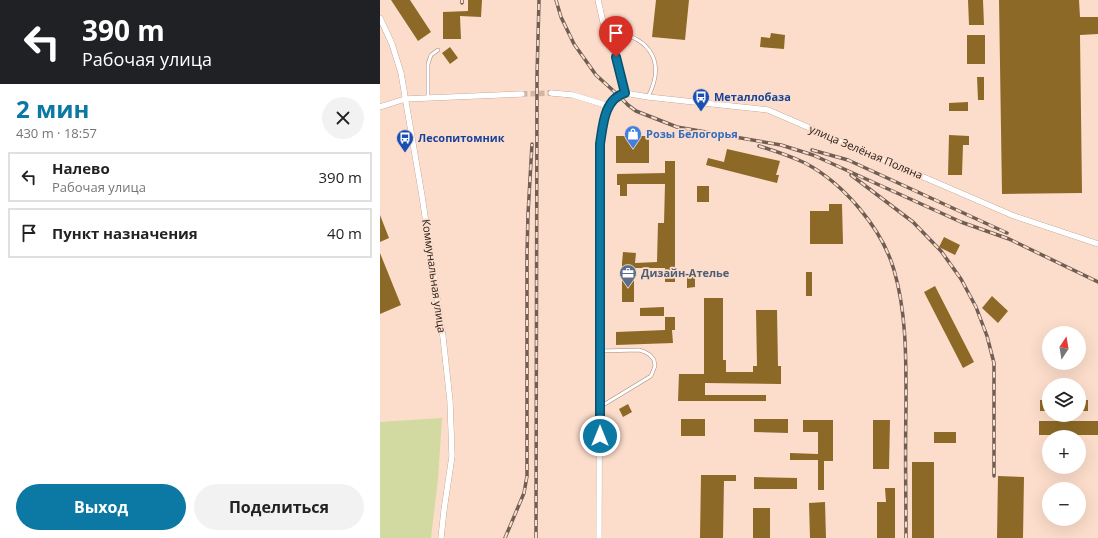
<!DOCTYPE html>
<html lang="ru">
<head>
<meta charset="utf-8">
<style>
  body { margin:0; font-family:"Open Sans",sans-serif; background:#f2f2f2; color:#222; height:100vh; display:flex; flex-direction:column; font-size:15px; white-space:nowrap }
  * { box-sizing:border-box; margin:0 }
  p { font-size:13px; color:#767676 }
  .icon { flex:none; width:22px; height:22px; fill:none; stroke:currentColor; stroke-width:2; stroke-linecap:round; stroke-linejoin:round }
  .map { position:relative; flex:1; overflow:hidden }
  .panel { display:flex; flex-direction:column; background:#fff; width:380px }
  .panel>* { flex:none }
  .banner { background:#202124; color:#fff; overflow:hidden }
  .needle { width:26px; rotate:12deg }
  .fabs { position:absolute; left:662px; top:326px; display:grid; gap:8px }
  .fabs a { display:grid; place-items:center; width:44px; height:44px; border-radius:50%; background:#fff; box-shadow:0 4px 16px #0002; font-size:20px }
  .pin { position:absolute; display:grid; place-items:center; width:34px; height:34px; color:#fff; margin:-41px -17px; border-radius:50% 50% 50% 0; rotate:-45deg; box-shadow:0 0 4px #0007 }
  .pin .icon { rotate:45deg }
  .me { position:absolute; width:44px; margin:-22px; rotate:0deg; stroke-linejoin:round; filter:drop-shadow(0 0 3px #0008) }
  .turn { display:flex; align-items:center; gap:14px; height:84px; padding:0 16px; font-size:18px }
  .turn .icon { width:52px; height:52px; stroke-width:2.5 }
  .turn b { display:block; font-size:28px; line-height:34px }
  .round { display:grid; place-items:center; flex:none; width:42px; height:42px; border-radius:21px; background:#f2f2f2 }
  .headline { display:flex; align-items:center; justify-content:space-between; height:68px; padding:0 16px }
  h1 { font-size:24px; font-weight:700; line-height:30px; color:#0b79a3 }
  .primary-button { display:flex; gap:8px; margin-top:auto; padding:8px 16px }
  .primary-button a { flex:1; height:46px; border-radius:24px; background:#0b79a3; color:#fff; font-size:16px; font-weight:700; line-height:46px; text-align:center }
  .primary-button a+a { background:#f2f2f2; color:#222 }
  ul { padding:0; list-style:none }
  li { display:flex; align-items:center; gap:12px; height:50px; margin:0 8px 6px; padding:0 8px; border:2px solid #e0e0e0; border-radius:0px }
  li div { flex:1 }
  li b { display:block; font-size:15px }
  li em { font-style:normal }
  main { display:flex; flex:1; min-height:0 }
  .map>svg:first-child { display:block }
  .green { fill:#d2d9a1 }
  .building { fill:#8d6927 }
  .lines { fill:none; stroke-linecap:round; stroke-linejoin:round }
  .minor-tunnel { stroke:#d1b6a7; stroke-width:5.5; stroke-dasharray:5.5 3; stroke-linecap:butt }
  .service-casing { stroke:#a78b7a; stroke-width:4 }
  .minor-casing { stroke:#a78b7a; stroke-width:6 }
  .service { stroke:#fff; stroke-width:3 }
  .minor { stroke:#fff; stroke-width:5.5 }
  .rail-casing { stroke:#705e54; stroke-width:3.5 }
  .rail { stroke:#fcddcb; stroke-width:2; stroke-dasharray:6; stroke-linecap:butt }
  .route-casing { stroke:#074f6a; stroke-width:10 }
  .route { stroke:#0b79a3; stroke-width:7 }
  .labels { text-anchor:middle; stroke-width:3.5; stroke-linejoin:round; paint-order:stroke }
  .transit-label { font-size:11px; font-weight:bold; fill:#164399; stroke:#fcddcb; text-anchor:start }
  .shop-label { font-size:11px; font-weight:bold; fill:#366cbe; stroke:#fcddcb; text-anchor:start }
  .street-label { font-size:11px; fill:#271c16; stroke:#fcddcb }
  .service-label { font-size:11px; font-weight:bold; fill:#4e5e75; stroke:#fcddcb; text-anchor:start }
</style>
</head>
<body>
<main>
<section class="panel">
<div class="banner">
<div class="turn"><svg class="icon" aria-label="left" viewBox="0 0 24 24"><path d="M17 20v-9H6M10 6l-5 5 5 5"/></svg><div><b>390 m</b>Рабочая улица</div></div>
</div>
<div class="headline"><div><h1>2 мин</h1><p>430 m · 18:57</p></div><a class="round"><svg class="icon" aria-label="close" viewBox="0 0 24 24"><path d="M6 6l12 12M18 6L6 18"/></svg></a></div>
<ul>
<li><svg class="icon" aria-label="left" viewBox="0 0 24 24"><path d="M17 20v-9H6M10 6l-5 5 5 5"/></svg><div><b>Налево</b><p>Рабочая улица</p></div><em>390 m</em></li>
<li><svg class="icon" aria-label="arrive" viewBox="0 0 24 24"><path d="M6 21V4h12l-3 4 3 4H6"/></svg><div><b>Пункт назначения</b></div><em>40 m</em></li>
</ul>
<div class="primary-button"><a>Выход</a><a>Поделиться</a></div>
</section>
<div class="map">
<svg width="718" height="538" viewBox="0 0 718 538">
  <rect width="100%" height="100%" fill="#fcddcb"/>
  <path class="green" d="M62,418L58,479L51,538H0V422Z"/>
  <path class="building" d="M11,0H30L51,32L38,41Z
    M88,0H102L101,17L80,16L81,39H63V12L88,11Z
    M276,0H309L305,40L272,37Z
    M588,0H603L604,25H589Z
    M619,0H699L700,17H718V34L700,35L702,193L622,194Z
    M391,33L405,35L404,49L380,47L381,37L390,38Z
    M587,35H605V64H587Z
    M70,47L78,58L70,64L62,53Z
    M597,77H604V100H598Z
    M588,102V111H569V103Z
    M569,135L589,136V145H583L582,175H568Z
    M236,136H269V163H236Z
    M347,149L400,161L396,175H399L397,183L326,165L328,158L344,162Z
    M285,161H295V282H285V268H254V302H242V263L243,252L256,253L255,263L277,262L278,223H284L285,184H247V196H240V185H237V174L285,173Z
    M317,186H329V202H317Z
    M449,204H462L463,244H430V211H449Z
    M0,215L9,238L0,242Z
    M564,237L580,245L575,255L559,247Z
    M0,253L21,305L0,314Z
    M426,272H432V296H426Z
    M307,274H315V287L307,288Z
    M555,286L594,362L583,368L544,292Z
    M612,296L628,311L618,323L602,308Z
    M324,298H343V360H346V372H373V366H377L376,310H397L398,366H401V384L325,383V395H386V401H298L299,374H324Z
    M284,307V316H260V308Z
    M285,317H295V330H292L293,343L236,345V332L285,330Z
    M660,400H669V411H660Z
    M699,400H708V411H699Z
    M248,404L252,412L243,417L239,409Z
    M301,419H325V436H301Z
    M374,419H408V433L374,432Z
    M423,420H453V461H444V490H438V460H410V453L438,454V432H423Z
    M493,420H510L509,469H493Z
    M659,421H718V435H659Z
    M554,432H576V443H554Z
    M532,462H554V538H532Z
    M321,475H356V481H344L343,538H320Z
    M618,476L644,477L643,538H617Z
    M374,477L417,478V489H374Z
    M505,488H515V538H497V502H506Z
    M445,502L446,538H430L429,503Z
    M373,508H390V538H373Z"/>
  <g class="lines">
    <path class="minor-tunnel" d="M142,94L171,93"/>
    <g class="service-casing">
      <path id="service" d="M225,31C266,34 288,58 268,97
        M48,98V64L51,55L58,50
        M220,407L271,376L275,366L274,360L270,355L265,352L259,350L220,351"/>
    </g>
    <g class="minor-casing">
      <path id="minor" d="M218,0L225,31L236,57L245,93C224,99 223,125 220,144L219,538
        M0,18L12,44L21,73L42,196L63,337L70,401L72,456L64,510L61,538
        M171,93L193,95L229,106
        M245,93L268,97L388,110L634,216L718,244
        M0,107L25,99L142,94"/>
    </g>
    <use href="#service" class="service"/>
    <use href="#minor" class="minor"/>
    <g class="rail-casing">
      <path id="rail" d="M176,0L181,17L194,44L216,75L238,95L248,105L256,111L297,127L401,145L433,155L581,222L629,239L718,282
        M82,3V0
        M379,146C395,151 410,156 425,163C463,183 502,228 514,270C527,314 526,362 526,408C525,451 526,495 526,538
        M432,150L468,160L627,233
        M471,175L533,222L561,251L581,279L596,307L607,336L614,363V476
        M125,538L144,493L147,476V254L148,214L152,144
        M156,538L157,76L159,0"/>
    </g>
    <use href="#rail" class="rail"/>
  </g>
  <g class="lines">
    <g class="route-casing">
      <path id="route" d="M220,436V144C223,125 224,99 245,93L236,57"/>
    </g>
    <use href="#route" class="route"/>
  </g>
  <defs>
    <g id="bus-pin" transform="scale(0.9)"><path d="M0 17L-7.5 6A9.5 9.5 0 1 1 7.5 6Z" fill="#1a4fb4" stroke="#fcddcb"/><path d="M-5-6H5V4H4V6H2V4H-2V6H-4V4H-5ZM-3.5-4V0h7V-4ZM-3.5 1.2v1.5H-2V1.2ZM2 1.2v1.5H3.5V1.2Z" fill="#fff"/></g>
    <g id="shop-pin" transform="scale(0.9)"><path d="M0 17L-7.5 6A9.5 9.5 0 1 1 7.5 6Z" fill="#3f7fe0" stroke="#fcddcb"/><path d="M-5-2.5h2.3a2.7 3.5 0 0 1 5.4 0H5L5.5 6h-11ZM-1.5-2.5h3a1.5 2.3 0 0 0-3 0Z" fill="#fff"/></g>
    <g id="office-pin" transform="scale(0.9)"><path d="M0 17L-7.5 6A9.5 9.5 0 1 1 7.5 6Z" fill="#5c6f8a" stroke="#fcddcb"/><path d="M-6-3h4V-5.5h4V-3h4V5H-6ZM-1-4.5V-3h2v-1.5ZM-6 0V1H6V0Z" fill="#fff"/></g>
  </defs>
  <g fill-rule="evenodd">
    <use href="#bus-pin" x="321" y="97"/>
    <use href="#shop-pin" x="253" y="134"/>
    <use href="#bus-pin" x="25" y="138"/>
    <use href="#office-pin" x="248" y="273"/>
  </g>
  <g class="labels">
    <g class="transit-label">
      <text x="334" y="101">Металлобаза</text>
      <text x="38" y="142">Лесопитомник</text>
    </g>
    <g class="shop-label">
      <text x="266" y="138">Розы Белогорья</text>
    </g>
    <g class="street-label">
      <text transform="translate(486 152) rotate(23)" y="4">улица Зелёная Поляна</text>
      <text transform="translate(54 276) rotate(82)" y="4">Коммунальная улица</text>
    </g>
    <g class="service-label">
      <text x="261" y="277">Дизайн-Ателье</text>
    </g>
  </g>
</svg>
<div class="fabs">
<a><svg class="needle" viewBox="-14 -14 28 28"><path d="M0-13l5 13h-10z" fill="#e53935"/><path d="M0 13l5-13h-10z" fill="#767676"/></svg></a>
<a><svg class="icon" aria-label="layers" viewBox="0 0 24 24"><path d="M12 4l9 5-9 5-9-5zM3 14l9 5 9-5"/></svg></a>
<a>+</a>
<a>−</a>
</div>
<div class="pin" style="left:236px;top:57px;background:#d93025"><svg class="icon" aria-label="arrive" viewBox="0 0 24 24"><path d="M6 21V4h12l-3 4 3 4H6"/></svg></div>
<svg class="me" style="left:220px;top:436px" viewBox="-20 -20 40 40"><circle r="17" fill="#0b79a3" stroke="#fff" stroke-width="3"/><path d="M0-11L8 9 0 5-8 9z" fill="#fff"/></svg>
</div>
</main>
</body>
</html>
